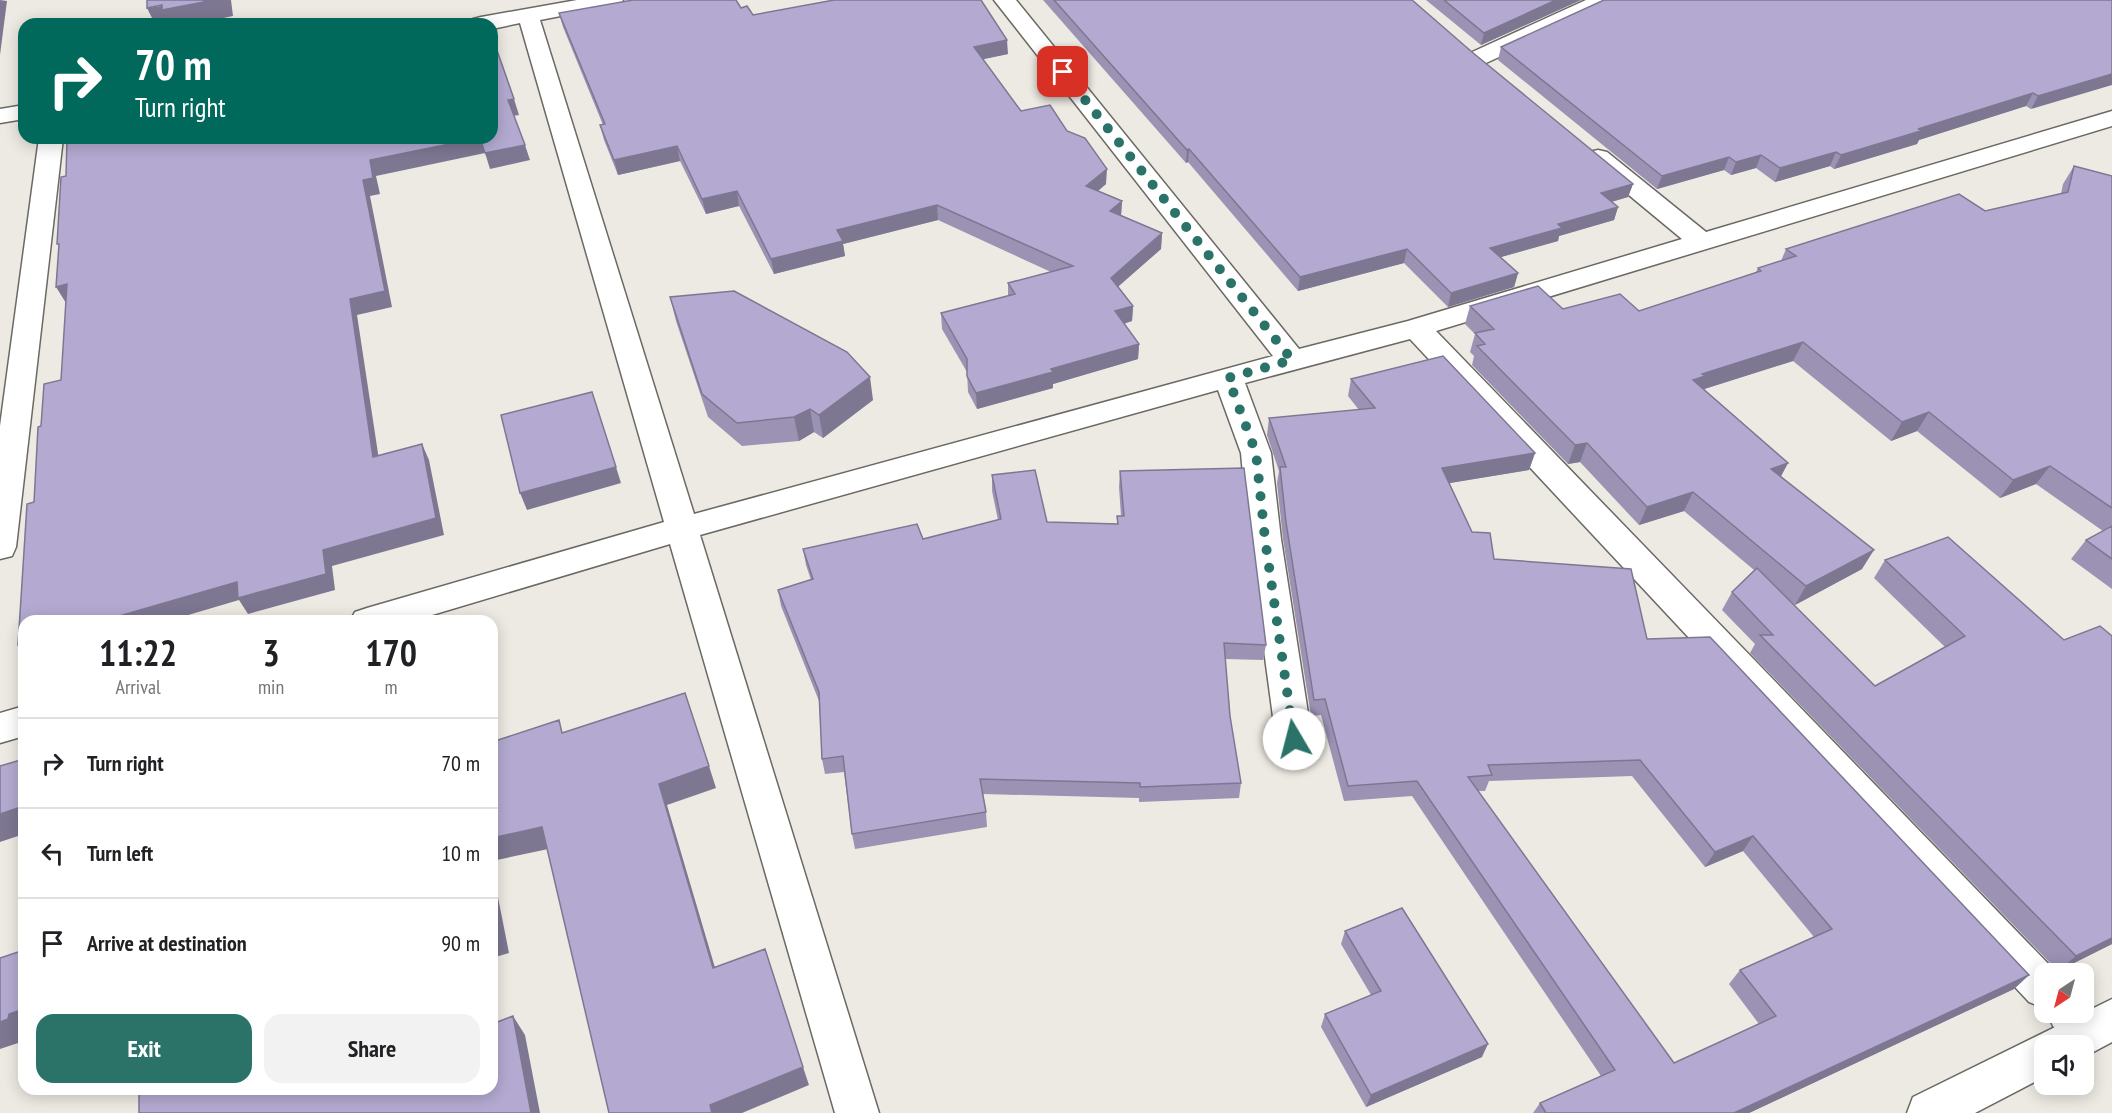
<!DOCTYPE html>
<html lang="en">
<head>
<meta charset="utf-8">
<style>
  body { margin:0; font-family:"PT Sans Narrow",sans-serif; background:#f2f2f2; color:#202124; height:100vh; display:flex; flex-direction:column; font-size:22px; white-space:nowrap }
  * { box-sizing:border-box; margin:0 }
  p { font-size:20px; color:#757577 }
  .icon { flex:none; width:33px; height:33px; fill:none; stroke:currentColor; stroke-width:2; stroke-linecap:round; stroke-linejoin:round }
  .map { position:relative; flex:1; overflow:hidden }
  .sheet { position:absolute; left:18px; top:615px; width:480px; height:480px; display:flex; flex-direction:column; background:#fff; border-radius:18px; box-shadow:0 3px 15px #0003 }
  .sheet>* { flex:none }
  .top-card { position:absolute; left:18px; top:18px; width:480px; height:126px; border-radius:18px; box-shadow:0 3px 15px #0003; background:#00695c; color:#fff; overflow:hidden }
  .needle { width:39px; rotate:216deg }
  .fabs { position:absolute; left:2034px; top:963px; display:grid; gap:12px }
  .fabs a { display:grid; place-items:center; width:60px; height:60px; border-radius:12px; background:#fff; box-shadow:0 3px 15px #0003; font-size:30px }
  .pin { position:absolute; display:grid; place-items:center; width:51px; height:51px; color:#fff; margin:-26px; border-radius:12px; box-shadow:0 3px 9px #0006 }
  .me { position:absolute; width:66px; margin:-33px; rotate:352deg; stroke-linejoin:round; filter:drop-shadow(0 0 4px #0008) }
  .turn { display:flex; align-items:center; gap:21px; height:126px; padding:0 18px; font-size:27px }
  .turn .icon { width:78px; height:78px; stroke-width:2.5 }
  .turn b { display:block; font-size:42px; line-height:51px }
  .eta { display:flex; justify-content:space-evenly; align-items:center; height:102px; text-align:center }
  .eta b { font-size:36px; font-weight:700; line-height:42px }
  .button { display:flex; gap:12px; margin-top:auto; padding:12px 18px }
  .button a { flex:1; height:69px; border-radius:18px; background:#2b7268; color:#fff; font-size:24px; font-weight:700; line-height:69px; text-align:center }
  .button a+a { background:#f2f2f2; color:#202124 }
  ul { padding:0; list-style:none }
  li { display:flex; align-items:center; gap:18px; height:90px; padding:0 18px; border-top:2px solid #e0e0e0 }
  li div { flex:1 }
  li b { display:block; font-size:22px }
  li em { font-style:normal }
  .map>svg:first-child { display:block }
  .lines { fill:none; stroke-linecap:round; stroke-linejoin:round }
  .street-casing { stroke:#6b6963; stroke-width:3 }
  .secondary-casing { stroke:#6b6963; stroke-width:3 }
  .street { fill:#fff; fill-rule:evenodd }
  .secondary { fill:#fff; fill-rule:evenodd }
  .wall { fill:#9b92b4; fill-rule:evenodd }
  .shaded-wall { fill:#7e7792 }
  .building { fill:#b4aad1; stroke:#7e7792; stroke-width:1.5; fill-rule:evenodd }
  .route { stroke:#2b7268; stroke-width:10; stroke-dasharray:0 18 }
</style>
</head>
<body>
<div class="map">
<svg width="2112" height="1113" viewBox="0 0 2112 1113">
  <rect width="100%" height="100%" fill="#edeae3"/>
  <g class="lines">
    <g class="street-casing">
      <path id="street" d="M577,0H623L620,5L612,6L540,20L694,514L1273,356L994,0H1016L1299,349L1408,321L1682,239L1589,162L1586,157L1589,152L1598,150L1607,152L1706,232L2112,111V126L1436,331L2058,974H2044V1008L2029,1002L1410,339L1245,383L1271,453L1281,539L1312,739L1307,750L1294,754L1281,750L1276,739L1249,539L1241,453L1218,390L700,535L879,1113H835L670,544L412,621H350L355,612L367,608L664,522L520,23L492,29V24H470L473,19L481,17Z
        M1586,0H1615L1612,5L1486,63L1478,65L1470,63L1467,58L1470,53Z
        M24,105V119L0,123V109Z
        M39,138H63L16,547L12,556L0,559V426Z
        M24,706V736L0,743V713Z
        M2084,998L2101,1016L2107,1031L2101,1046L2086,1052L2084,1051V1046H2071L2053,1026L2047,1012H2084Z"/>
    </g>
    <g class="secondary-casing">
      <path id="secondary" d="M2112,999V1042L2084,1057V1046H2044V1077L1975,1113H1907L1913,1097Z"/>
    </g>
    <use href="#street" class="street"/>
    <use href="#secondary" class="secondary"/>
  </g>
  <path class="wall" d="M1043,0H1411L1472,52L1633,184L1628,197L1612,202L1618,207L1614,220L1559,236L1558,241L1501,257L1518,273L1514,287L1448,307L1404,263L1298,291L1188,162L1186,163Z
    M1426,0H1581L1481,45Z
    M2112,0L2031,109L2026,106L1919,140L1917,144L1834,169L1830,166L1775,182L1756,168L1731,175L1724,170L1657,189L1498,60L1501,47Z
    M741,8L753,15L1008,54L983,59L1021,111L1067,131L1106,184L1098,191L1122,201L1121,215L1162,233L1161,249L1118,286L1133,306L1132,321L1124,324L1139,344L1138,359L1053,384V388L977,409L968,392L967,372L942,329L941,313L1008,296V283L1051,272L938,220L843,244L845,256L774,274L739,206L706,214L680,161L618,175L604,140L600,125H603L563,27L559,13Z
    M2074,166L2112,176V589L2071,559L2086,540L2103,531L2036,484L2000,498L1917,431L1891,441L1793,361L1704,389L1788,463L1780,477L1862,569L1795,605L1789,600L1875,686L1945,647L1874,578L1885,560L2064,640L2112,636V944L2058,971L1750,653L1755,644L1722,610L1732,592L1754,570L1684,511L1639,525L1580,462L1568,464L1472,365L1474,356L1470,352L1475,334L1465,324L1470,306L1639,311L1756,272L1758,268L1781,261L1786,249L1985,211L2061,194L2063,184Z
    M670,297L873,400L823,438L814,432L799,441L742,446L708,417L676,321Z
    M1351,379L1535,453L1529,470L1449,483L1472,532L1494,559L1647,639L2029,975L2014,989L1749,1113H1533L1540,1103L1601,1076L1412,796L1344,801L1321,715L1311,716L1283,539L1277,483L1279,471L1267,435L1269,418L1359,410L1348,396ZM1632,776L1705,867L1743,851L1814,937L1740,970L1729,984L1759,1024L1674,1063L1478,791H1485L1489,781Z
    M1120,471L1266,645L1263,660L1225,659L1230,716L1241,783L1239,798L1139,802V798L983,794L986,812L987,827L855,849L852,834L844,772L825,774L822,759L819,701L781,606L778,590L811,580L806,565L803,549L923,539L998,520L992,491V475L1047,522L1117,524V516H1121L1119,487Z
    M1345,931L1482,1057L1366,1107L1321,1027L1325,1014L1371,995L1341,944Z"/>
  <path class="shaded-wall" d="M0,0L7,1L0,55Z
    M204,0H231L233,16L214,20V24H155L147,8Z
    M1556,0H1581L1481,45L1484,33Z
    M1007,40L1008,54L975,61L974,47Z
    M2112,74V85L2031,109L2038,96Z
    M2033,93L2026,106L1919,140L1917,144L1834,169L1841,155L1918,129Z
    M514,99L519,115L513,116L508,100Z
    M479,138L525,145L530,160L490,169L485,153L376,176L380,194L370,196L392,307L357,315L381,473L373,457L350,299L363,180L370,160Z
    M677,146L680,161L618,175L614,160Z
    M1189,149L1188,162L1186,163L1187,150Z
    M1836,152L1830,166L1775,182L1780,168Z
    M1761,155L1756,168L1731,175L1736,162Z
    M1729,157L1724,170L1657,189L1662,176Z
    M1107,169L1106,184L1086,201V186Z
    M1633,184L1628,197L1596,206L1601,193Z
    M737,191L739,206L706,214L702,199Z
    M1122,201L1121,216L1110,211Z
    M937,205L938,220L843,244L845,256L774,274L771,259L837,230Z
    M1618,207L1614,220L1559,236L1558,241L1487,261L1490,248L1558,224Z
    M1162,233L1161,249L1111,293V278Z
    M1407,249L1404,263L1298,291L1300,277Z
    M1518,273L1514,287L1448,307L1451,293Z
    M67,284L66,303L56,287Z
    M1133,306L1132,321L1114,326L1115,311Z
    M1803,342L1793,361L1698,391L1693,380L1702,374Z
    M1139,344L1138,359L1053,384V388L977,409L976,393L1051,369Z
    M870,377L873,400L823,438L819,415Z
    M810,409L814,432L799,441L794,417Z
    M1929,412L1917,431L1891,441L1902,422Z
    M1587,443L1580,462L1568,464L1575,445Z
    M422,444L429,460L444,535L332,566L335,590L248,614L239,600L168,621H102L323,550Z
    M1535,453L1529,470L1438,485L1442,468Z
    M1788,463L1778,482L1771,469Z
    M2050,466L2036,484L2000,498L2013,480Z
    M616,467L621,483L527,510L520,493Z
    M1693,492L1684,511L1639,525L1647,507Z
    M1874,550L1862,569L1795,605L1806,586Z
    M24,643V651L18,645Z
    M709,766L716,788L667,805L721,988L713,968L659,784Z
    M24,806V834L0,842V814Z
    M542,827L553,848L492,861V838Z
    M1753,836L1743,851L1705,867L1715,852Z
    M492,867L509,953L492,958Z
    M2112,938V944L2058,971L2076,956Z
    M2029,975L2014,989L1749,1113H1734Z
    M24,1009V1041L0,1049V1022L9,1014Z
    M513,1016L525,1035L540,1113H531Z
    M1488,1044L1482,1057L1366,1107L1371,1095Z
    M803,1067L809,1085L742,1113H712L710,1105Z"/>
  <path class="building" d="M147,0H204V2L162,10V5L147,8Z
    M633,0H736L741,8L747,6L753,15L834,0H981L1007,40L974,47L1021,111L1050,105L1067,131L1085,138L1107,169L1086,186L1122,201L1110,211L1162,233L1111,278L1133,306L1115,311L1139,344L1051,369L1053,372L976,393L967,376V359L941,313L1015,294L1008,283L1073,266L937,205L837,230L843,241L771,259L737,191L702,199L677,146L614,160L600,125L605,124L559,13Z
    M1054,0H1412L1472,52L1633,184L1601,193L1618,207L1558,224L1562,228L1490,248L1518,273L1451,293L1407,249L1300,277L1189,149L1187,150Z
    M1444,0H1556L1484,33Z
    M1604,0H2112V74L2038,96L2033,93L1918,129L1924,130L1841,155L1836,152L1780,168L1761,155L1736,162L1729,157L1662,176L1501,47Z
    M492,36L514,99L508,100L525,145L485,153L480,138H492Z
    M67,138H479L370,160L373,178L363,180L385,291L350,299L373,457L422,444L436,518L323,550L326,574L238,598L237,582L102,621H24V643L18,645L27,504L34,502L38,427L41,426L44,384L61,380L67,284L56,287L59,244H57L61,177L66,176Z
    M2074,166L2112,176V508L2050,466L2013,480L1929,412L1902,422L1803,342L1702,374L1705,376L1693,380L1788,463L1771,469L1874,550L1806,586L1693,492L1647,507L1587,443L1575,445L1477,346L1485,344L1475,333L1494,329L1470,306L1538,286L1563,309L1620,294L1639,311L1761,271L1758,268L1796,256L1786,249L1959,194L1985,211L2068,192Z
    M734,291L847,352L870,377L819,415L810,409L794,417L737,423L702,394L670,297Z
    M1443,356L1535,453L1442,468L1472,532L1490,533L1494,559L1631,569L1647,639L1710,637L2029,975L1734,1113H1546L1540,1103L1615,1070L1417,781L1348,786L1325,699L1314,700L1286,522L1280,467H1286L1269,418L1375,408L1351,379ZM1640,760L1715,852L1753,836L1832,929L1740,970L1776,1016L1674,1063L1468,777L1492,775L1488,765Z
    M592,392L616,467L520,493L501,415Z
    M1244,468L1266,645L1224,643L1230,716L1241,783L1140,787V783L980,779L986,812L852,834L843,756L822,759L819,692L778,590L813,579L803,549L917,524L923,539L1001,519L992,475L1035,470L1047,522L1118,524L1117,516H1124L1120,471Z
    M2112,526V559L2086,540Z
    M1948,537L2064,640L2100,626L2112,636V938L2076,956L1760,635H1773L1732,592L1757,568L1875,686L1965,636L1885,560Z
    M685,693L709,766L659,784L713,968L765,949L803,1067L710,1105L712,1113H609L542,827L492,838V742L559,720L562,733Z
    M24,759V806L0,814V766Z
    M1402,908L1488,1044L1371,1095L1325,1014L1381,991L1345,931Z
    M492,909L497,933L492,934Z
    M24,950V1009L9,1014L8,1019L0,1022V958Z
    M513,1016L531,1113H139V1089H492V1024Z"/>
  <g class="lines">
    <path class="route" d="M1063,72L1292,360L1228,378L1256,453L1265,539L1294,739"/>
  </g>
</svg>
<div class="fabs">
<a><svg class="needle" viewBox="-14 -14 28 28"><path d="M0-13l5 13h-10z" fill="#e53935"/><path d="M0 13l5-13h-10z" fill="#757577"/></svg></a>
<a><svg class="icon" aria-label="sound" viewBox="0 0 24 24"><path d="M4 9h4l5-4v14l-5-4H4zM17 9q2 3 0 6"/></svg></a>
</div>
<div class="pin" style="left:1063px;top:72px;background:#d93025"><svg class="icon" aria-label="arrive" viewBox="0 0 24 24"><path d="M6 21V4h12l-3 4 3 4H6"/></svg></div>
<svg class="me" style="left:1294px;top:739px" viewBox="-20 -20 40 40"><circle r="19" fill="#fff"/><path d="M0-13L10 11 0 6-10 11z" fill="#2b7268"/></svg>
<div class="top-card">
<div class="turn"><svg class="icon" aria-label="right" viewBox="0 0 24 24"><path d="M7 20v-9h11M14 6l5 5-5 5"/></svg><div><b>70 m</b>Turn right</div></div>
</div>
<section class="sheet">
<div class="eta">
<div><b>11:22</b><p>Arrival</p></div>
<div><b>3</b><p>min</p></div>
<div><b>170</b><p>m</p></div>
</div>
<ul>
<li><svg class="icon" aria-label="right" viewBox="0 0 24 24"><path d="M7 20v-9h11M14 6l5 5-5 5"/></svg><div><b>Turn right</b></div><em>70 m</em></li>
<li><svg class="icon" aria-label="left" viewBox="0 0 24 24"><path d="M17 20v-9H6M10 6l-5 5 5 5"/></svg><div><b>Turn left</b></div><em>10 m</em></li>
<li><svg class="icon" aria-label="arrive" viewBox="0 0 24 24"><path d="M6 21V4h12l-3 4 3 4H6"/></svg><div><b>Arrive at destination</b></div><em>90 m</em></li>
</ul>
<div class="button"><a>Exit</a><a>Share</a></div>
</section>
</div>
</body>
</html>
